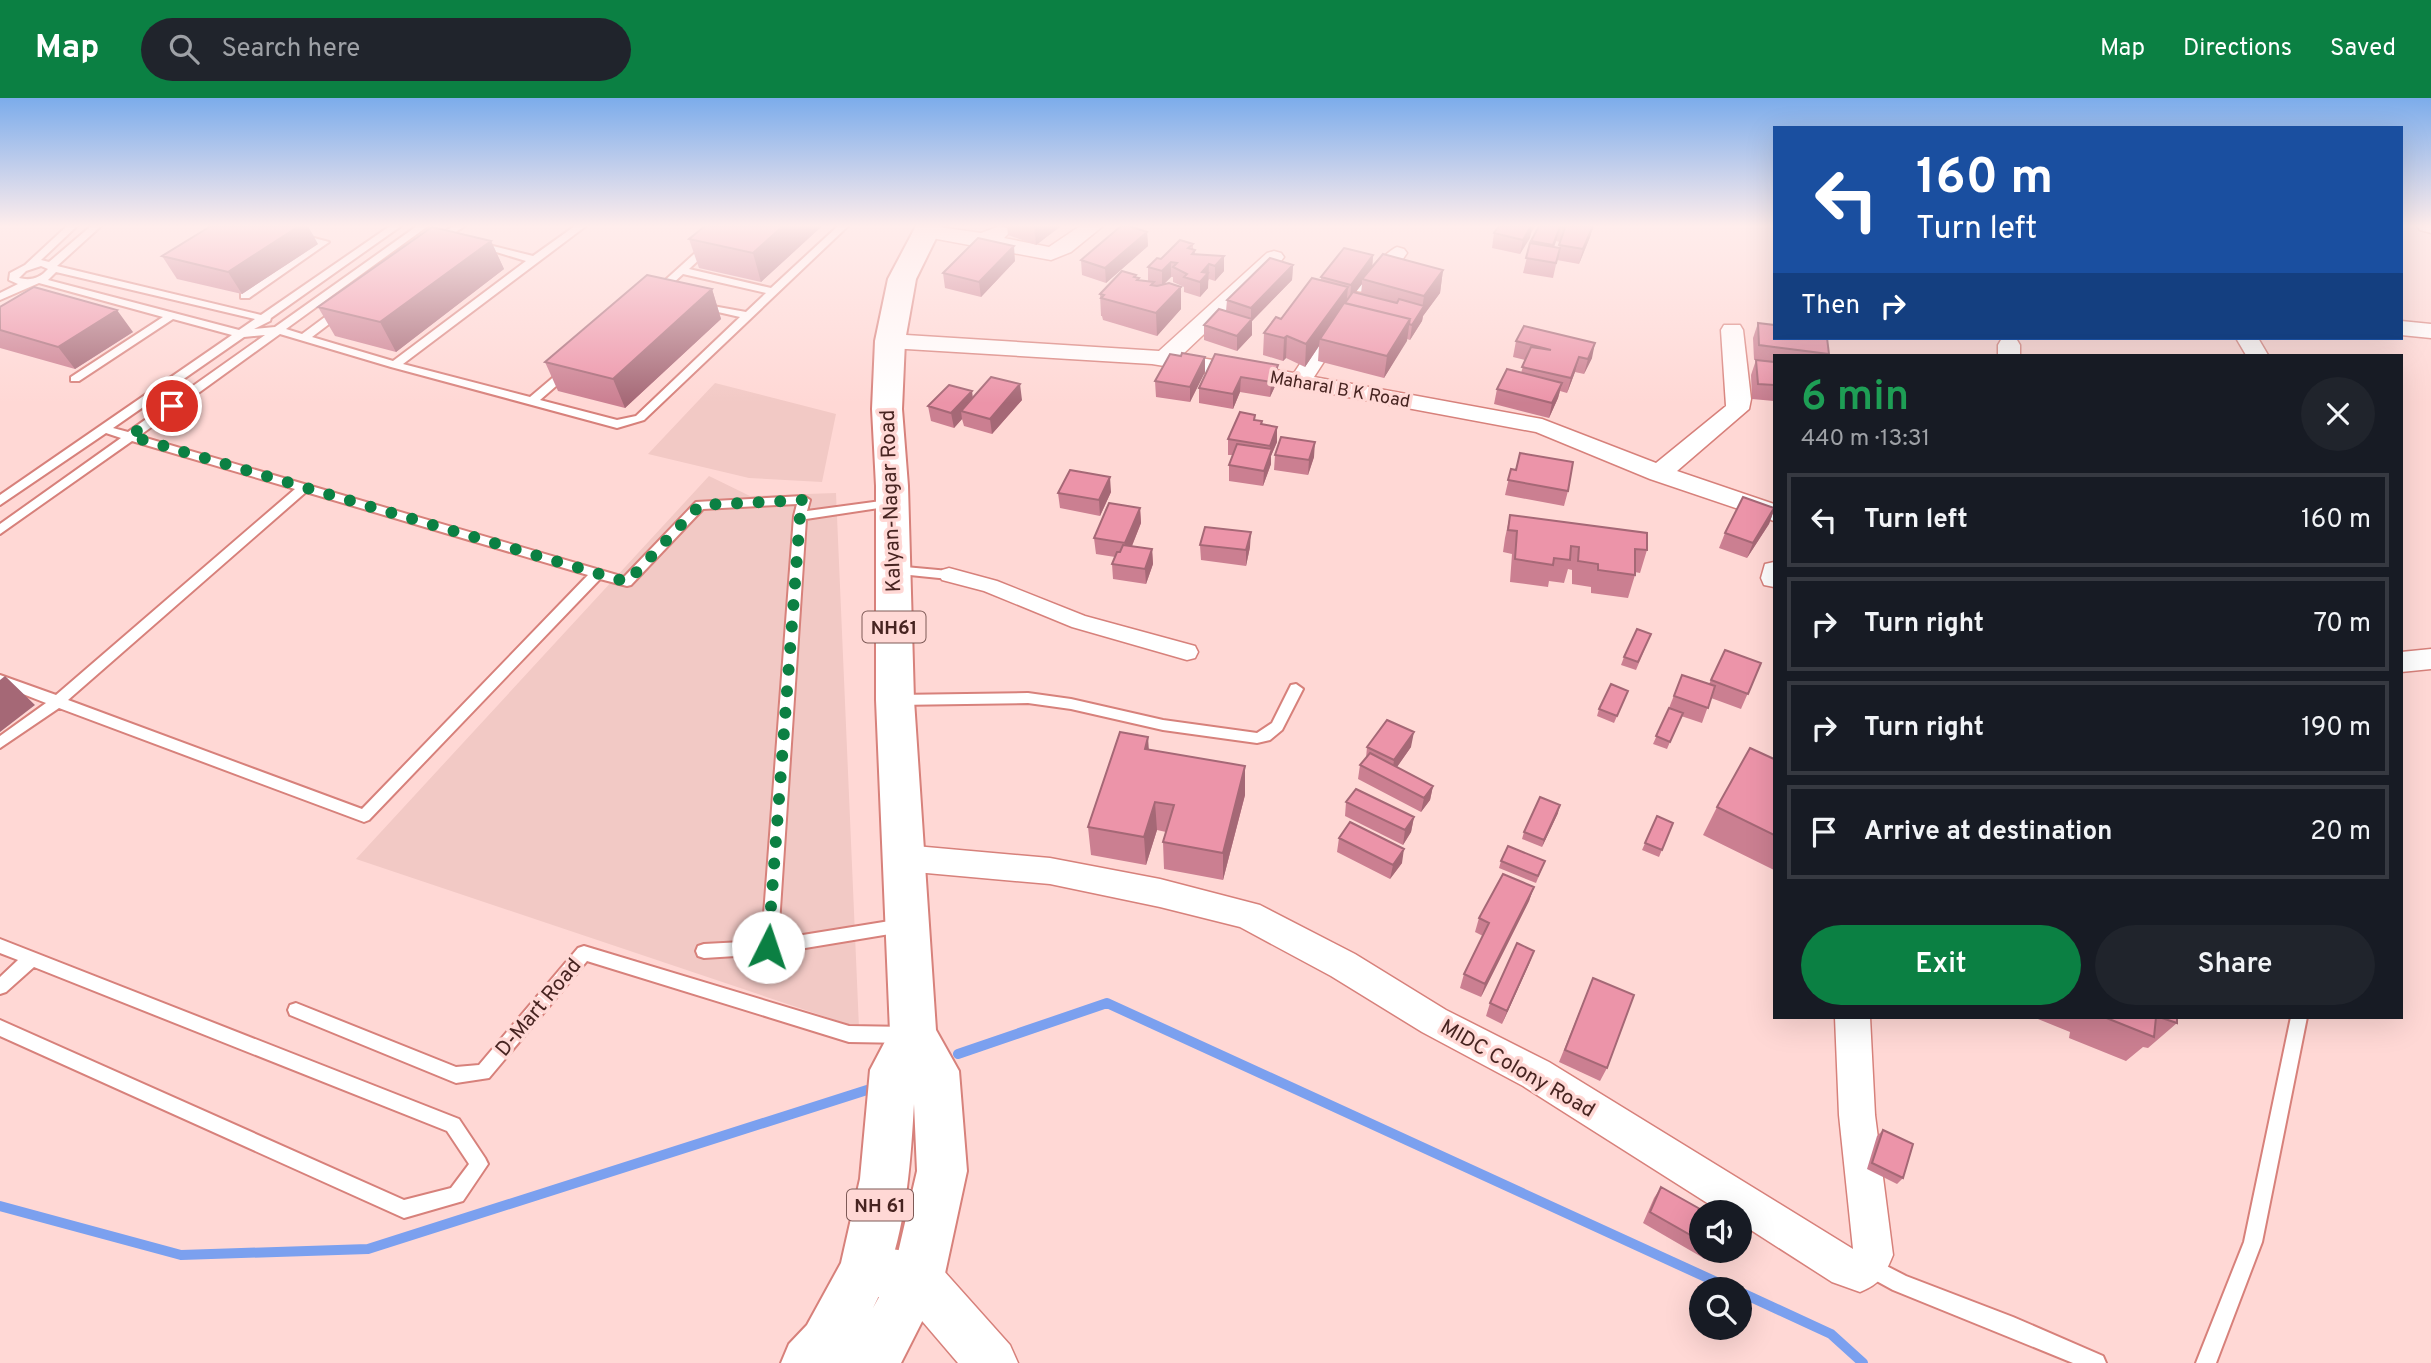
<!DOCTYPE html>
<html lang="en">
<head>
<meta charset="utf-8">
<style>
  body { margin:0; font-family:Overpass,sans-serif; background:#20242c; color:#f1f3f6; height:100vh; display:flex; flex-direction:column; font-size:26px; white-space:nowrap }
  * { box-sizing:border-box; margin:0 }
  p { font-size:23px; color:#9ea1a6 }
  .icon { flex:none; width:38px; height:38px; fill:none; stroke:currentColor; stroke-width:2; stroke-linecap:round; stroke-linejoin:round }
  .map { position:relative; flex:1; overflow:hidden }
  .drawer { position:absolute; left:1773px; top:256px; width:630px; height:665px; display:flex; flex-direction:column; background:#171b24; border-radius:0px; box-shadow:0 7px 28px #0002 }
  .drawer>* { flex:none }
  .banner { position:absolute; left:1773px; top:28px; width:630px; height:214px; border-radius:0px; box-shadow:0 7px 28px #0002; background:#1a4fa0; color:#fff; overflow:hidden }
  .controls { position:absolute; left:1689px; top:1102px; display:grid; gap:14px }
  .controls a { display:grid; place-items:center; width:63px; height:63px; border-radius:50%; background:#171b24; box-shadow:0 7px 28px #0002; font-size:35px }
  .pin { position:absolute; display:grid; place-items:center; width:60px; height:60px; color:#fff; margin:-30px; border:4px solid #fff; border-radius:50%; box-shadow:0 2px 7px #0007 }
  .me { position:absolute; width:77px; margin:-38px; rotate:4deg; stroke-linejoin:round; filter:drop-shadow(0 0 5px #0008) }
  .turn { display:flex; align-items:center; gap:24px; height:147px; padding:0 28px; font-size:32px }
  .turn .icon { width:91px; height:91px; stroke-width:2.5 }
  .turn b { display:block; font-size:49px; line-height:60px }
  .then { display:flex; align-items:center; height:66px; padding:0 28px; background:#0003; gap:14px; font-size:26px }
  .round { display:grid; place-items:center; flex:none; width:74px; height:74px; border-radius:37px; background:#20242c }
  .headline { display:flex; align-items:center; justify-content:space-between; height:119px; padding:0 28px }
  h1 { font-size:42px; font-weight:600; line-height:52px; color:#1e9e55 }
  .cta { display:flex; gap:14px; margin-top:auto; padding:14px 28px }
  .cta a { flex:1; height:80px; border-radius:42px; background:#0b8043; color:#fff; font-size:28px; font-weight:600; line-height:80px; text-align:center }
  .cta a+a { background:#20242c; color:#f1f3f6 }
  ul { padding:0; list-style:none }
  li { display:flex; align-items:center; gap:21px; height:94px; margin:0 14px 10px; padding:0 14px; border:4px solid #363941; border-radius:0px }
  li div { flex:1 }
  li b { display:block; font-size:26px }
  li em { font-style:normal }
  header { display:flex; align-items:center; gap:42px; box-sizing:border-box; height:98px; padding:0 35px; background:#0b8043; color:#fff }
  header strong { font-size:33px }
  nav { display:flex; gap:38px; margin-inline-start:auto; font-size:24px }
  .search { width:490px; height:63px; background:#20242c; display:flex; align-items:center; gap:18px; box-sizing:border-box; padding:0 24px; border-radius:38px; color:#9ea1a6; font-size:26px }
  .map>svg:first-child { display:block }
  .built { fill:#f2c9c5 }
  .lines { fill:none; stroke-linecap:round; stroke-linejoin:round }
  .stream { stroke:#7ba0ef; stroke-width:10 }
  .service-casing { stroke:#d7817b; stroke-width:4 }
  .pedestrian-casing { stroke:#d7817b; stroke-width:3 }
  .minor-casing { stroke:#d7817b; stroke-width:3 }
  .tertiary-casing { stroke:#d7817b; stroke-width:3 }
  .trunk-casing { stroke:#d7817b; stroke-width:4 }
  .service { fill:#fff; fill-rule:evenodd }
  .pedestrian { fill:#fff; fill-rule:evenodd }
  .minor { fill:#fff; fill-rule:evenodd }
  .tertiary { fill:#fff; fill-rule:evenodd }
  .trunk { fill:#fff; fill-rule:evenodd }
  .wall { fill:#cb7f91; fill-rule:evenodd }
  .shaded-wall { fill:#a56876 }
  .building { fill:#ec94a9; stroke:#a56876; stroke-width:2 }
  .route { stroke:#0b8043; stroke-width:12; stroke-dasharray:0 21.6 }
  .labels { text-anchor:middle; stroke-width:7; stroke-linejoin:round; paint-order:stroke }
  .far-street-label { font-size:18px; fill:#472421; stroke:#ffd8d5 }
  .shield { fill:#ffd8d5; stroke:#7e5a57; stroke-width:2 }
  .shield-label { font-size:19px; font-weight:bold; fill:#472421 }
  .street-label { font-size:21px; fill:#472421; stroke:#ffd8d5 }
</style>
</head>
<body>
<header>
<strong>Map</strong>
<div class="search"><svg class="icon" aria-label="search" viewBox="0 0 24 24"><circle cx="10" cy="10" r="6"/><path d="M15 15l6 6"/></svg>Search here</div>
<nav><a>Map</a><a>Directions</a><a>Saved</a></nav>
</header>
<div class="map">
<svg width="2431" height="1265" viewBox="0 0 2431 1265">
  <rect width="100%" height="100%" fill="#ffd8d5"/>
  <path class="built" d="M715,285L836,316L822,384L749,380L648,356Z
    M709,378L750,398L836,395L859,930L356,761Z"/>
  <g class="lines">
    <path class="stream" d="M958,956L1107,905L1734,1192
      M0,1108L181,1157L368,1151L867,992
      M1740,1194L1831,1236L1863,1265"/>
    <g class="service-casing">
      <path id="service" d="M67,128H77L41,162L49,164L91,128H101L57,168L261,217L390,128H401L271,220L270,223L254,231L275,229L417,128H428L286,231L302,236L337,210H345V214L312,239L393,263L526,163L473,147V143L533,158L575,128H586L403,266L530,299L563,271H571V275L540,302L617,322L636,318L740,219L696,209V205L746,214L766,195L683,176L660,197L651,195L725,128H735L689,171L771,190L838,128H848L644,322L617,330L391,269L280,236L139,338L624,479L696,404L804,398L810,402L807,413L896,401L898,404L896,407L892,408L806,421L778,841L902,821L908,823L910,828L908,833L769,856L704,860L698,858L696,853L698,848L704,846L762,843L794,418L797,406L703,411L631,487L627,488L600,481L369,722L364,724L59,610L0,650V638L46,605L0,587V577L56,597L295,391L132,343L0,436V426L121,340L106,335L0,407V397L232,237L173,221L79,283H71V279L163,219L39,185L0,202V195L18,186L9,182L10,175L25,167ZM41,168L48,171C40,180 31,183 19,180L26,173ZM56,174L255,221L239,232L48,182ZM265,237L128,334L113,330L244,239ZM306,394L588,477L362,711L68,602Z
        M454,128H465L446,140L431,135L436,132L444,134Z
        M295,135L329,144L249,200H241V196L316,145L295,139Z
        M894,468L949,473L955,477L949,481L890,475L888,472Z
        M1296,586L1303,591L1282,632L1270,642L1257,645L1163,632L1071,611L1028,605L896,607L889,602L896,597L1028,595L1071,601L1163,622L1257,635L1272,625L1291,587Z
        M0,841L459,1021L485,1060L488,1066L463,1103L404,1120L0,938V922L404,1102L451,1090L469,1066L447,1033L34,869L6,894L0,896V879L18,862L0,855Z
        M584,848L849,928L908,929L914,932L916,937L914,942L908,945L849,944L587,863L489,980L456,985L290,917L288,912L290,907L296,905L456,969L479,967L578,850Z
        M2291,919H2307L2262,1144L2216,1265H2196L2244,1144Z
        M1869,1159L1906,1178L2013,1219L2103,1258L2106,1265H2073L1893,1192L1862,1175L1860,1168L1862,1161Z"/>
    </g>
    <g class="pedestrian-casing">
      <path id="pedestrian" d="M949,470L997,483L1085,518L1195,548L1198,554L1195,560L1187,562L1072,529L984,493L942,482L939,477L942,472Z"/>
    </g>
    <g class="minor-casing">
      <path id="minor" d="M932,128L981,135L1000,128L1007,130L1010,134L1004,140L1049,149L1080,128H1103L1071,154L1051,162L926,139L919,137L916,133L919,129Z
        M2417,128H2431V135L2420,132Z
        M1397,149L1404,151L1407,155C1396,171 1380,198 1357,193L1354,188C1360,180 1390,151 1397,149Z
        M1274,153L1281,155L1284,159L1281,163L1182,257L1294,275L1332,217H1348L1351,222L1314,279L1542,321L1656,365L1726,308L1721,232L1724,227H1740L1743,232L1751,301L1749,311L1677,373L1774,406V423L1650,381L1536,334L1300,290L1152,266L890,250L882,248L879,243L882,238L890,236L1159,253L1267,155Z
        M2401,223L2431,226V240L2401,237Z
        M2009,240L2017,242L2020,247V257H1998V247L2001,242Z
        M2236,240H2258L2268,257H2246Z
        M1774,464V489L1764,487L1761,480L1765,466Z
        M2431,551V571L2401,574V554Z
        M904,747L1050,760L1160,781L1260,807L1355,856L1446,912L1549,964L1853,1151L1839,1017L1835,919H1870L1875,1017L1893,1157C1885,1177 1880,1186 1860,1194L1832,1184L1740,1125V1115H1723L1523,988L1422,934L1331,878L1240,829L1160,809L1050,786L904,773L893,769L888,760L893,751Z"/>
    </g>
    <g class="tertiary-casing">
      <path id="tertiary" d="M865,1147L918,1155L935,1163L1010,1247L1018,1265H958L905,1203L865,1197L848,1189L840,1172L848,1155Z"/>
    </g>
    <g class="trunk-casing">
      <path id="trunk" d="M916,128H942L916,181L905,243L902,311L908,388L914,602L936,932L959,973L967,1073L944,1180L901,1265H845L847,1261L845,1265H781L789,1246L807,1227L841,1165L860,1081L870,972L890,934L876,602V388L872,311L875,243L888,181ZM914,1006L917,1073L894,1172L873,1210C905,1147 910,1075 914,1006Z"/>
    </g>
    <use href="#service" class="service"/>
    <use href="#pedestrian" class="pedestrian"/>
    <use href="#minor" class="minor"/>
    <use href="#tertiary" class="tertiary"/>
    <use href="#trunk" class="trunk"/>
  </g>
  <path class="wall" d="M705,128H822L761,184L699,170L689,141Z
    M1007,128H1061L1036,147L1008,137Z
    M1535,128L1520,156L1492,150L1494,135Z
    M1539,128H1593L1590,139L1579,166L1557,162L1553,180L1523,175L1531,143ZM1556,143L1560,144L1559,150L1554,149Z
    M1147,134L1148,148L1106,185L1082,177L1081,162Z
    M491,143L504,171L396,254L335,238L318,209Z
    M318,146L242,196L177,181L162,158Z
    M1193,146V152H1195V156L1224,158V173L1215,183L1209,181L1208,183V190L1200,199L1184,194V189L1173,184V179H1171L1163,187L1181,189V211L1157,238L1103,222L1102,218H1101L1100,196L1136,179L1139,180V182L1148,184V169L1161,161Z
    M1373,157L1372,169L1443,172L1440,195L1423,218L1422,223L1410,242L1407,241L1384,280L1318,263L1319,248L1305,269L1286,260L1283,263L1263,257L1264,235L1281,221L1321,182V179ZM1362,186L1361,196L1355,194Z
    M1015,163L981,199L945,190L943,175Z
    M1293,167L1292,182L1252,223V237L1237,253L1204,242V227L1226,213L1227,202Z
    M712,191L721,221L625,310L558,293L545,264Z
    M0,209L133,234L75,271L0,250Z
    M1758,225L1829,256L1828,257H1774V303L1752,301L1751,277L1756,262H1754L1753,240Z
    M1516,243L1592,260L1584,276L1575,274L1567,295L1560,293L1558,300L1549,320L1494,306L1497,291L1521,275L1525,262L1513,259Z
    M1278,267V282L1270,299L1240,294L1233,311L1199,305V290Z
    M1205,274L1190,304L1156,299L1155,283Z
    M973,300L1022,302L992,336L964,328L962,321L954,330L931,323L928,308Z
    M1255,322L1262,323V326L1277,344L1271,358V366L1263,388L1229,383V367L1233,357H1228V341Z
    M1275,357L1314,359L1308,377L1274,372Z
    M1511,371L1568,393L1564,408L1505,397Z
    M1111,394L1100,418L1060,410L1058,395Z
    M1140,410L1141,425L1132,448L1152,451L1153,466L1146,486L1113,481L1112,466L1115,459L1096,456L1094,440Z
    M1774,412L1769,426L1747,460L1719,450L1725,435Z
    M1510,417L1647,452L1640,475L1635,474V477L1628,500L1591,495V489L1572,486V472L1568,471L1564,485L1549,483L1548,489L1510,484L1512,456L1503,454L1505,440Z
    M1200,447L1250,449L1246,468L1201,462Z
    M1651,536L1636,572L1621,567L1624,559Z
    M1725,552L1761,565L1741,611L1711,600L1702,625L1681,618L1667,651L1653,646L1669,610L1682,577L1709,586Z
    M1628,593L1614,625L1597,618L1599,611Z
    M1367,649H1411L1397,669L1433,688L1430,702L1421,714L1358,681L1360,667L1366,660Z
    M1149,652L1245,668V697L1223,782L1164,771L1163,744L1166,734L1157,732L1146,767L1091,757L1088,729Z
    M1774,661V772L1703,737L1717,709Z
    M1346,704L1414,719L1411,734L1403,747L1345,718Z
    M1558,715L1542,749L1522,741L1524,734Z
    M1657,718L1673,725L1659,759L1642,752Z
    M1339,740L1402,765L1390,781L1337,754Z
    M1501,763H1545L1536,785L1499,770Z
    M1534,789L1529,803L1481,899L1460,890L1464,876L1483,838L1475,834L1479,820Z
    M1534,853L1529,866L1502,926L1486,918L1490,905Z
    M1593,880L1607,970L1600,983L1559,964Z
    M2033,919H2177V925L2148,950L2143,949L2126,963L2069,940L2070,934Z
    M1883,1032L1903,1080L1897,1086L1867,1071L1877,1038Z
    M1661,1089L1701,1115V1153H1711L1705,1161L1643,1125L1654,1100Z"/>
  <path class="shaded-wall" d="M299,128H308L318,146L242,196L228,174Z
    M783,128H822L761,184L753,155Z
    M1034,128H1061L1036,147Z
    M1531,128H1532L1530,140L1520,156L1523,142Z
    M1593,128L1590,139L1579,166L1583,151Z
    M1560,129L1556,143L1550,161L1553,147Z
    M1147,134L1148,148L1106,185L1105,170Z
    M491,143L504,171L396,254L380,224Z
    M1014,148L1015,163L981,199L979,184Z
    M1373,157L1372,172L1362,181V186L1350,202L1351,187Z
    M1224,158V173L1215,183V168Z
    M1171,164V179L1162,188V173Z
    M1209,166L1208,190L1200,199V184L1202,174Z
    M1293,167L1292,182L1252,223V237L1237,253V238L1251,223V210Z
    M1443,172L1440,195L1423,218L1422,223L1410,242L1412,227L1422,211L1424,198Z
    M1181,189V211L1157,238L1156,215Z
    M1348,189L1346,210L1320,241L1319,248L1305,269L1306,246Z
    M712,191L721,221L625,310L613,281Z
    M117,212L133,234L75,271L58,249Z
    M1410,221L1407,243L1384,280L1387,258Z
    M1287,238L1286,260L1283,263L1284,240Z
    M1595,245L1592,260L1584,276L1588,261Z
    M1205,259V274L1190,304V289Z
    M1579,259L1575,274L1567,295L1571,280Z
    M1278,267V282L1270,299L1271,284Z
    M1241,279L1240,294L1233,311V296Z
    M1562,285L1558,300L1549,320L1552,305Z
    M1020,286L1022,302L992,336L990,321Z
    M972,293L974,308L961,313L962,321L954,330L951,315Z
    M1277,329V344L1271,358V366L1263,388L1264,373L1269,358L1270,348Z
    M1315,344L1314,359L1308,377L1309,362Z
    M1110,379L1111,394L1100,418L1099,402Z
    M1140,410L1141,425L1127,460L1125,445Z
    M1774,412L1769,426L1747,460L1753,445Z
    M1251,434L1250,449L1246,468V452Z
    M1152,451L1153,466L1146,486L1145,471Z
    M5,578L35,607L0,634V582Z
    M1414,634L1411,649L1392,676L1394,662Z
    M1148,639L1150,668L1145,651Z
    M1245,668V697L1223,782V755Z
    M1433,688L1430,702L1421,714L1424,700Z
    M1155,704L1157,732L1146,767L1144,739Z
    M1560,707L1558,715L1542,749L1544,742Z
    M1414,719L1411,734L1403,747L1405,732Z
    M1404,751L1402,765L1390,781L1393,767Z
    M1534,789L1529,803L1481,899L1485,886Z
    M1534,853L1529,866L1502,926L1507,913Z"/>
  <path class="building" d="M211,128H299L228,174L162,158Z
    M705,128H783L753,155L689,141Z
    M1121,128H1129L1147,134L1105,170L1081,162Z
    M1499,128H1531L1523,142L1494,135Z
    M1539,128H1593L1583,151L1559,147L1565,130L1560,129L1553,147L1531,143Z
    M432,129L491,143L380,224L318,209Z
    M978,140L1014,148L979,184L943,175Z
    M1180,142L1193,146L1188,150L1195,152L1192,156L1224,158L1215,168L1209,166L1202,174L1208,175L1200,184L1184,179L1187,176L1173,169L1177,165L1171,164L1162,173L1148,169L1157,160L1161,161Z
    M1530,145L1560,150L1556,165L1526,160Z
    M1344,150L1373,157L1351,187L1321,179Z
    M1383,156L1443,172L1424,198L1362,181Z
    M1270,160L1293,167L1251,210L1227,202Z
    M1122,173L1136,177L1134,179L1139,180L1137,182L1154,184L1151,187L1157,188L1169,185L1181,189L1156,215L1101,200L1104,197L1100,196Z
    M647,177L712,191L613,281L545,264Z
    M1312,180L1348,189L1306,246L1287,238L1284,240L1264,235L1276,219L1281,221Z
    M34,189L117,212L58,249L0,232V209Z
    M1353,194L1397,205L1399,201L1424,208L1412,227L1409,226L1410,221L1345,205Z
    M1344,205L1410,221L1387,258L1320,241Z
    M1219,211L1252,221L1237,238L1204,227Z
    M1758,225L1774,227V240H1827L1829,256L1759,247Z
    M1524,228L1595,245L1588,261L1579,259L1571,280L1522,269L1531,249L1551,252L1516,243Z
    M1182,255L1205,259L1190,289L1155,283L1170,256L1181,258Z
    M1215,256L1278,267L1271,284L1241,279L1233,296L1199,290Z
    M1756,262L1774,264V287L1758,286Z
    M1507,271L1562,285L1552,305L1497,291Z
    M991,279L1020,286L990,321L961,313Z
    M949,287L972,293L951,315L928,308Z
    M1240,314L1255,317L1254,322L1262,323L1261,326L1277,329L1270,348L1228,341Z
    M1281,339L1315,344L1309,362L1275,357Z
    M1237,346L1272,351L1264,373L1229,367Z
    M1520,355L1573,364L1568,393L1508,382L1511,371L1516,372Z
    M1070,372L1110,379L1099,402L1058,395Z
    M1743,399L1774,410L1753,445L1725,435Z
    M1109,405L1140,410L1125,445L1094,440Z
    M1510,417L1647,435V452L1635,451V477L1598,472V466L1578,463L1579,449L1571,448L1570,462L1554,460L1553,467L1515,461L1517,433L1508,432Z
    M1205,429L1251,434L1246,452L1200,447Z
    M1123,447L1152,451L1145,471L1112,466L1117,454H1120Z
    M1637,531L1651,536L1638,564L1624,559Z
    M1725,552L1761,565L1748,596L1711,582Z
    M1682,577L1715,588L1708,610L1674,598Z
    M1611,586L1628,593L1617,618L1599,611Z
    M1669,610L1683,615L1670,644L1656,638Z
    M1387,622L1414,634L1394,662L1367,649Z
    M1120,634L1148,639L1145,651L1245,668L1223,755L1163,744L1174,707L1155,704L1144,739L1088,729Z
    M1750,650L1774,661V737L1717,709Z
    M1370,655L1433,688L1424,700L1360,667Z
    M1356,691L1414,719L1405,732L1346,704Z
    M1540,699L1560,707L1544,742L1524,734Z
    M1657,718L1673,725L1662,752L1645,745Z
    M1350,724L1404,751L1393,767L1339,740Z
    M1508,748L1545,763L1538,778L1501,763Z
    M1503,776L1534,789L1485,886L1464,876L1489,825L1479,820Z
    M1517,845L1534,853L1507,913L1490,905Z
    M1593,880L1634,897L1607,970L1565,952Z
    M2104,919H2156L2154,939Z
    M2159,919H2177V925Z
    M1883,1032L1913,1046L1903,1080L1872,1065Z
    M1661,1089L1707,1115H1701V1143L1650,1114Z"/>
  <linearGradient id="sky" x2="0" y2="1"><stop stop-color="#7caceb"/><stop offset="0.42" stop-color="#ffedec"/><stop offset="1" stop-color="#ffedec" stop-opacity="0"/></linearGradient>
  <rect width="2431" height="305" fill="url(#sky)"/>
  <g class="lines">
    <path class="route" d="M172,308L130,338L627,484L700,407L804,402L800,418L768,849"/>
  </g>
  <g class="labels">
    <g class="far-street-label">
      <text transform="translate(1340 291) rotate(10)" y="6">Maharal B K Road</text>
    </g>
    <g class="shield">
      <rect x="862.5" y="513.5" width="63" height="31" rx="5"/>
      <rect x="847" y="1091.5" width="66" height="31" rx="5"/>
    </g>
    <g class="shield-label">
      <text x="894" y="536">NH61</text>
      <text x="880" y="1114">NH 61</text>
    </g>
    <g class="street-label">
      <text transform="translate(890 403) rotate(-92)" y="7">Kalyan-Nagar Road</text>
      <text transform="translate(538 909) rotate(-50)" y="7">D-Mart Road</text>
      <text transform="translate(1518 970) rotate(30)" y="7">MIDC Colony Road</text>
    </g>
  </g>
</svg>
<div class="controls">
<a><svg class="icon" aria-label="sound" viewBox="0 0 24 24"><path d="M4 9h4l5-4v14l-5-4H4zM17 9q2 3 0 6"/></svg></a>
<a><svg class="icon" aria-label="search" viewBox="0 0 24 24"><circle cx="10" cy="10" r="6"/><path d="M15 15l6 6"/></svg></a>
</div>
<div class="pin" style="left:172px;top:308px;background:#d93025"><svg class="icon" aria-label="arrive" viewBox="0 0 24 24"><path d="M6 21V4h12l-3 4 3 4H6"/></svg></div>
<svg class="me" style="left:768px;top:849px" viewBox="-20 -20 40 40"><circle r="19" fill="#fff"/><path d="M0-13L10 11 0 6-10 11z" fill="#0b8043"/></svg>
<div class="banner">
<div class="turn"><svg class="icon" aria-label="left" viewBox="0 0 24 24"><path d="M17 20v-9H6M10 6l-5 5 5 5"/></svg><div><b>160 m</b>Turn left</div></div>
<div class="then">Then<svg class="icon" aria-label="right" viewBox="0 0 24 24"><path d="M7 20v-9h11M14 6l5 5-5 5"/></svg></div>
</div>
<section class="drawer">
<div class="headline"><div><h1>6 min</h1><p>440 m · 13:31</p></div><a class="round"><svg class="icon" aria-label="close" viewBox="0 0 24 24"><path d="M6 6l12 12M18 6L6 18"/></svg></a></div>
<ul>
<li><svg class="icon" aria-label="left" viewBox="0 0 24 24"><path d="M17 20v-9H6M10 6l-5 5 5 5"/></svg><div><b>Turn left</b></div><em>160 m</em></li>
<li><svg class="icon" aria-label="right" viewBox="0 0 24 24"><path d="M7 20v-9h11M14 6l5 5-5 5"/></svg><div><b>Turn right</b></div><em>70 m</em></li>
<li><svg class="icon" aria-label="right" viewBox="0 0 24 24"><path d="M7 20v-9h11M14 6l5 5-5 5"/></svg><div><b>Turn right</b></div><em>190 m</em></li>
<li><svg class="icon" aria-label="arrive" viewBox="0 0 24 24"><path d="M6 21V4h12l-3 4 3 4H6"/></svg><div><b>Arrive at destination</b></div><em>20 m</em></li>
</ul>
<div class="cta"><a>Exit</a><a>Share</a></div>
</section>
</div>
</body>
</html>
